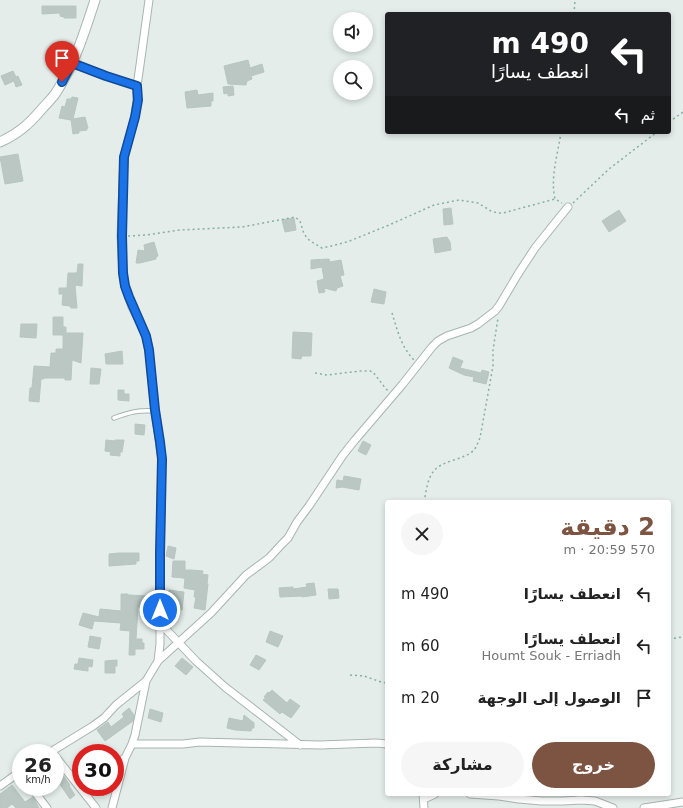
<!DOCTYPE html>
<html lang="ar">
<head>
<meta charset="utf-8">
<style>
  body { margin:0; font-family:"DejaVu Sans",Vazirmatn,sans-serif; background:#f6f6f6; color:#222; direction:rtl; height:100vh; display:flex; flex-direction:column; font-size:15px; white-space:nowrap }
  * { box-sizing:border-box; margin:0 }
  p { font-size:13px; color:#767676 }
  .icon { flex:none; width:22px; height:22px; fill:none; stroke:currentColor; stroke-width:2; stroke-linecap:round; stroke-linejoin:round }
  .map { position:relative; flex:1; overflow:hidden; direction:ltr }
  .drawer { position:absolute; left:385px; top:500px; width:286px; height:296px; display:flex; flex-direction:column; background:#fff; border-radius:4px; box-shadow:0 2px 6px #0003; direction:rtl }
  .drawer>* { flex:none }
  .banner { position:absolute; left:385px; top:12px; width:286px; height:122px; border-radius:4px; box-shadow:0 2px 6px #0003; direction:rtl; background:#202124; color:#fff; overflow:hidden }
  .buttons { position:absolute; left:333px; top:12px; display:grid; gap:8px }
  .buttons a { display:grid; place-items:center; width:40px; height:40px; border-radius:50%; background:#fff; box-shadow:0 2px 6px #0003; font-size:20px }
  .speed { position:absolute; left:12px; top:744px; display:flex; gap:8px; font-size:20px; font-weight:700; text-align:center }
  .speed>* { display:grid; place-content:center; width:52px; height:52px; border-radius:50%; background:#fff; box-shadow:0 2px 6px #0003; line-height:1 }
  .speed small { font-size:10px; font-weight:400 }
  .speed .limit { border:6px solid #d22; background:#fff; color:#111 }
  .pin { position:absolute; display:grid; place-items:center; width:34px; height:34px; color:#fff; margin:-41px -17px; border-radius:50% 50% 50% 0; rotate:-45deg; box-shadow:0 0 4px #0007 }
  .pin .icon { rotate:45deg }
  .me { position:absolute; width:44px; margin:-22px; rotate:0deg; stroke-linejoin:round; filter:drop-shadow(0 0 3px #0008) }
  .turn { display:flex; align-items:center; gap:14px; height:84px; padding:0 16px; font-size:18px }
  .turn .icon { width:52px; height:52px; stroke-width:2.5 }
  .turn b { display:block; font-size:28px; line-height:34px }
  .then { display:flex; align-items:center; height:38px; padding:0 16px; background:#0003; gap:8px; font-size:15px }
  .round { display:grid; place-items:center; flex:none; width:42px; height:42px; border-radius:21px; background:#f6f6f6 }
  .summary { display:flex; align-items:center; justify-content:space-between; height:68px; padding:0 16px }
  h1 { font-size:24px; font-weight:600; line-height:30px; color:#7c5441 }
  .action { display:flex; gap:8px; margin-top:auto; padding:8px 16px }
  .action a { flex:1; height:46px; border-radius:24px; background:#7c5441; color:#fff; font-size:16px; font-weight:600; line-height:46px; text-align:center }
  .action a+a { background:#f6f6f6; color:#222 }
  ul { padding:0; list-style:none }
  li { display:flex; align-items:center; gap:12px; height:52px; padding:0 16px }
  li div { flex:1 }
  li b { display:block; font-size:15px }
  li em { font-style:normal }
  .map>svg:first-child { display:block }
  .building { fill:#bac7c3; stroke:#b7c6c1 }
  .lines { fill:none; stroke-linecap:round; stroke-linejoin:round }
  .service-casing { stroke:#a7b5b1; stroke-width:5.5 }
  .minor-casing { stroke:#a7b5b1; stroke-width:9 }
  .tertiary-casing { stroke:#a7b5b1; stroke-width:11 }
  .path { stroke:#87aea5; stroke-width:1.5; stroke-dasharray:2 3; stroke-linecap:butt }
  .service { stroke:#fff; stroke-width:3.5 }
  .minor { stroke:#fff; stroke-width:7 }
  .tertiary { stroke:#fff; stroke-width:9 }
  .route-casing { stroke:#114b97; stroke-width:10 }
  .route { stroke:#1a73e8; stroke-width:7 }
</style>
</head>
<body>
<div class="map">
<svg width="683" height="808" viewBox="0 0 683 808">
  <rect width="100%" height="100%" fill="#e4edea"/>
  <path class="building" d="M42,6H76V18H64V17L60,16V13L42,14Z
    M248,60L250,68L262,64L264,72L251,76L252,79L247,81L246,85L228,84L224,66Z
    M13,71L16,77L18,76L22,85L16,87L14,81L5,85L1,76Z
    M233,86L234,95L228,96V93L224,94L223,87Z
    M197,90L198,95L213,93V101H211V106L187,108L185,92Z
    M72,97L78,98L73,119L85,117L88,128H87V130L79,131V133L73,134L71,120L59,118L62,106L65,107L67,99H71Z
    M18,154L23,181L5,184L0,157Z
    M451,208L453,224L444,225L443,209Z
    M619,210L626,221L609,232L602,221Z
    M294,218L296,230L285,232L282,220Z
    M447,237L450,242L451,250L435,253L433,239Z
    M154,242L158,256L156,257V259L140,263H136L138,250L145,251L144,245Z
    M329,259L330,262L341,260L344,275L340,276L343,286L337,288L336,291L324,288L325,292L319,293L317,281L324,279L322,267L311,269V260Z
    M78,264H83L82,286L75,285L77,308H71L70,306L62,305L63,294H59V288H67L68,273H77Z
    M374,289L386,292L384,304L371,302Z
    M53,317H63V327H66V333H83L81,363L72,360L71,380H65V378H44V379H41L39,402L29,401L30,388H32L34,366L50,367L51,353H56V349H63V335H53Z
    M21,324H37L36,338L20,337Z
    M293,332L312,333L311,356H302L301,359L292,358Z
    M122,351L123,364H106L105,354Z
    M453,357L463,361L460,368L481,373L482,370L489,372L486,384L473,381L474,377L464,375L449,368Z
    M91,368L101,369L99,384H90Z
    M118,390H124V394H129V401L118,400Z
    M135,424L145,425L144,435L135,434Z
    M106,440L115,441V440H124L122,452H120V456L110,455L111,452L105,451Z
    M363,441L371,445L366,455L358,451Z
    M344,476L361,479L359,490L342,487L336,488L337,480L343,481Z
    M168,546L176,548L174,559L166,556Z
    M119,553H139V561H136V564L109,566V554Z
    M173,561H185V570H191L203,571L202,574L208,575L207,584H208L205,610L194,608L196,597H194L195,590L184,588L185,579H184V578L172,577Z
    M314,583L316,595L302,597V596L280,597L279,588L293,587V589L307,587L306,584Z
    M328,589H338L339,598L329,599Z
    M169,590L184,592L182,610H174V602L165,601V596H168Z
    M121,594H128V595L148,596V607H138L136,639H142V643H144V649H135V655H129L130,631L120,630L121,623L94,621L92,629L79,625L83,613L99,617L100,609L121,611Z
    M270,631L283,636L278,647L266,642Z
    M90,636L101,638L99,649L88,647Z
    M256,655L266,660L259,670L250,665Z
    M79,658L93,660L92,667L88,666V671L74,669L75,664H78Z
    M182,658L193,667L186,675L175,666Z
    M117,660V666H115V673H105V661Z
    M272,690L287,703L290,699L300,706L291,718L282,712L280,714L263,700L266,698L264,697L268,692L269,693Z
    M129,708L134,715L133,721L105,741L97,730L108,722L111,727L124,717L122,714Z
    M150,709L163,713L161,722L148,718Z
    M244,715L254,723V728H252L251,731L235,730L227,728L229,718L243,721Z
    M55,764L70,785L69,786L75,795L70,799L55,777Z
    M12,785L25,802L33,797L39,808H16L12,804L7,808H0V794Z"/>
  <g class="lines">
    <g class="service-casing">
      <path id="service" d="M114,418C130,412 138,410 155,411"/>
    </g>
    <g class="minor-casing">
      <path id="minor" d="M149,0L140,65L137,86V100L135,117L124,157L121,236L123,273L125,286L132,307L141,324L146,336L149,350L155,411L162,459L160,554V644L158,661
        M72,63L106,76L137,86
        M160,623L196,661L225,687L300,745
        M132,744H183L200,742L320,745L376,743L387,744
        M49,753L93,726L104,718L116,705L146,681L158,661L211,613L246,575L269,558L281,545L288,538L297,522L309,506L343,455L355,440L402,385L432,347L438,341L447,336L471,328L478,324L495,311L499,306L518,274L535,248L559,218L568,207
        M55,756L96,808
        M115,764L125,758
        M0,786L21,771
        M31,787L47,808
        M423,794L424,808
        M470,794L499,796L519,799L541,801H563L581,800L595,801L613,808
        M424,799L435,794
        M112,808L125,758L132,744L135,735L146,681
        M644,808L683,802"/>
    </g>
    <g class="tertiary-casing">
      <path id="tertiary" d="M0,142C18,134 29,124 41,110C46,104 53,98 57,91C75,63 85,31 95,0"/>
    </g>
    <path class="path" d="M574,14L575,0
      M669,122L683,112
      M561,132C558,154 550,177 555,199L562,203
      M573,203L609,169L657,132
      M128,236L147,235L180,230L242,227L295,217L300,221L304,234L310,241L322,248L331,246L347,242L389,225L434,205L459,200L478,203L491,211L498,213H503L555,199
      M392,313C397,329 401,347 414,360
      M315,373L327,375L360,371H370L373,372L386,389L389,391
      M424,502C426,493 427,480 433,472C441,460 465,460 474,450C477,446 478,442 480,438L493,366V350L498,318
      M669,639L683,637
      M350,675L364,676L381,682L387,683"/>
    <use href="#service" class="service"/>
    <use href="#minor" class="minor"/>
    <use href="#tertiary" class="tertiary"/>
  </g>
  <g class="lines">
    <g class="route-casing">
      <path id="route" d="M62,82L72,63L106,76L137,86L138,100L135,117L124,157L122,236L123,273L125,286L129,297L146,336L149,350L155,410L160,442L162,459L160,554V610"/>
    </g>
    <use href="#route" class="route"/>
  </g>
</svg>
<div class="buttons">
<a><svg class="icon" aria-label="sound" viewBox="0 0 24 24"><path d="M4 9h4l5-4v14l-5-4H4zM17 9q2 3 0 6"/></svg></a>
<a><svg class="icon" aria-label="search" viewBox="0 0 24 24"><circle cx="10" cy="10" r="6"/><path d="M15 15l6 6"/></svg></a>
</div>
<div class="speed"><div>26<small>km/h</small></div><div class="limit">30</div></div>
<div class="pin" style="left:62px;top:82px;background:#d93025"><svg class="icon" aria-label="arrive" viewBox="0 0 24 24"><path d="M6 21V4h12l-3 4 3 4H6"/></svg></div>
<svg class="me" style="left:160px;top:610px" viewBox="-20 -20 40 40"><circle r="17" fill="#1a73e8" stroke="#fff" stroke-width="3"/><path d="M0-11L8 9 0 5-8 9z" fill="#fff"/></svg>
<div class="banner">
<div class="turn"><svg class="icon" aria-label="left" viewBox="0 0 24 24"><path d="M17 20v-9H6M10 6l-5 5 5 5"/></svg><div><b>490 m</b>انعطف يسارًا</div></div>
<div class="then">ثم<svg class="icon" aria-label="left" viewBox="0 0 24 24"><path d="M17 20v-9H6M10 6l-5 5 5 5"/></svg></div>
</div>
<section class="drawer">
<div class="summary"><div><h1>2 دقيقة</h1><p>570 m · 20:59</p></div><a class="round"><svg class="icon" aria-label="close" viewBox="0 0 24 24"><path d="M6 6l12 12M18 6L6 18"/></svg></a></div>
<ul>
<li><svg class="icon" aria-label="left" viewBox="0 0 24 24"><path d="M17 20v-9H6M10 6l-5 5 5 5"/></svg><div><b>انعطف يسارًا</b></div><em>490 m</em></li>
<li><svg class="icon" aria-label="left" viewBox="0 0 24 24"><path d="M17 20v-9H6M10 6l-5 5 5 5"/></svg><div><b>انعطف يسارًا</b><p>Houmt Souk - Erriadh</p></div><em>60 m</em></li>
<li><svg class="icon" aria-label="arrive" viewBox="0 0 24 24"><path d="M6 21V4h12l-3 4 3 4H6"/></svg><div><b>الوصول إلى الوجهة</b></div><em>20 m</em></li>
</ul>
<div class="action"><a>خروج</a><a>مشاركة</a></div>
</section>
</div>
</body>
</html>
